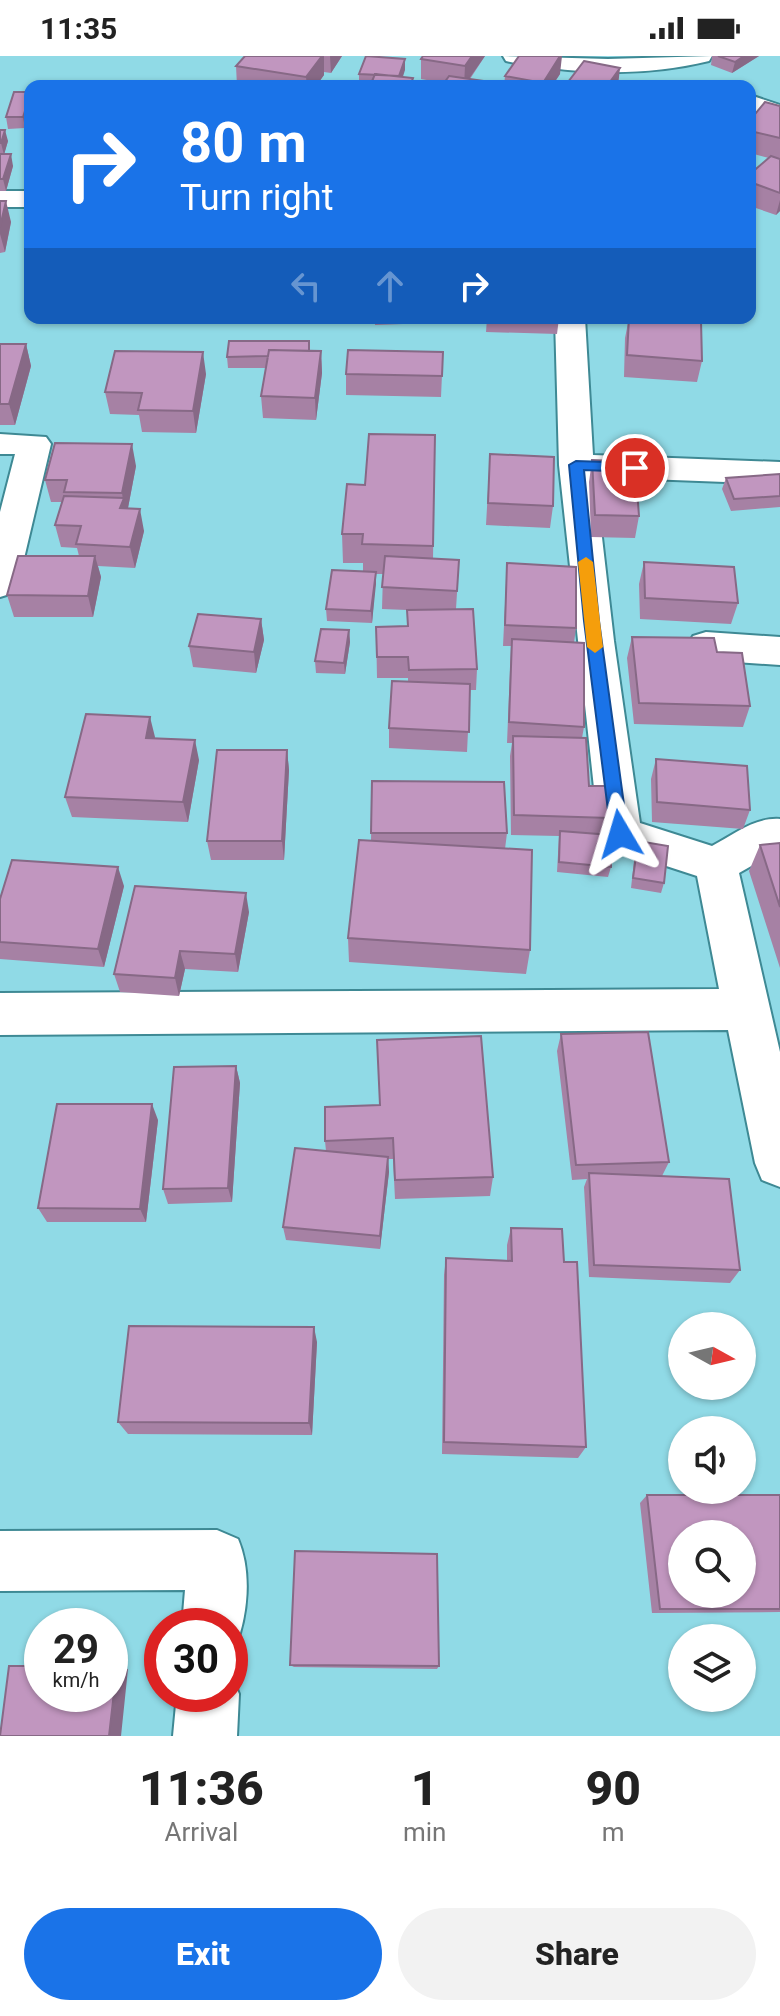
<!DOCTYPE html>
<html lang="en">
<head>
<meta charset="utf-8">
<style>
  body { margin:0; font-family:Roboto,sans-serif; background:#f2f2f2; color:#222; height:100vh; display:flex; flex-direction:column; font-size:30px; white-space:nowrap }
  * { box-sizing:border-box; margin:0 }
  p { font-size:26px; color:#767676 }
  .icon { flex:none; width:44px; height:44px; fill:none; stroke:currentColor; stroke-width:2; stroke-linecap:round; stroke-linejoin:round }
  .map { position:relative; height:1680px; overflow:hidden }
  .details { display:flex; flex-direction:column; background:#fff; flex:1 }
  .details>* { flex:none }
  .guide { position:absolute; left:24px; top:24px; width:732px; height:244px; border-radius:16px; box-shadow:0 2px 6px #0004; background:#1a73e8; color:#fff; overflow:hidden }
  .needle { width:52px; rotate:98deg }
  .fabs { position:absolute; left:668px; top:1256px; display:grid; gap:16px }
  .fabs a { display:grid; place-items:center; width:88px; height:88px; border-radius:50%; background:#fff; box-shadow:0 2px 6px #0004; font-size:40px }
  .speed { position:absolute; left:24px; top:1552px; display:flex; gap:16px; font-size:40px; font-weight:700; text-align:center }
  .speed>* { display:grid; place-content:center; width:104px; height:104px; border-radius:50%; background:#fff; box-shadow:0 2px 6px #0004; line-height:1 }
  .speed small { font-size:20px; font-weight:400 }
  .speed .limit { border:12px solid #d22; background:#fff; color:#111 }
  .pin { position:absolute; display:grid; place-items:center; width:68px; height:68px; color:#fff; margin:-34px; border:4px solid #fff; border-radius:50%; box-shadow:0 2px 8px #0007 }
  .me { position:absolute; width:88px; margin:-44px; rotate:353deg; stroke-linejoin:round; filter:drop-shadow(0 0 6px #0008) }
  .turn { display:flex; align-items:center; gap:28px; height:168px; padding:0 24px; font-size:36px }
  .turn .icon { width:104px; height:104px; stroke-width:2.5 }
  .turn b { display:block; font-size:56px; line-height:68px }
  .lanes { display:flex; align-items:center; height:76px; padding:0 24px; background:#0003; justify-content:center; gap:40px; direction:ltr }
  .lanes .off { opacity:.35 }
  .eta { display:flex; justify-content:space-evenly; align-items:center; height:136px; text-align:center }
  .eta b { font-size:48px; font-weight:800; line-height:56px }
  .action { display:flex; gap:16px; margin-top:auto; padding:16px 24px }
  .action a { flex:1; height:92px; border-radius:48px; background:#1a73e8; color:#fff; font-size:32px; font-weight:800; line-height:92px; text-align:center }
  .action a+a { background:#f2f2f2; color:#222 }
  .status { display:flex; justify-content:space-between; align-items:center; height:56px; padding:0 40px; background:#fff; direction:ltr }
  .status svg { height:22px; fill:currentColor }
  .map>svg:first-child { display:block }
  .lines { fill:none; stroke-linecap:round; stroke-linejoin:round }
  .minor-casing { stroke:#3e8994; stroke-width:4 }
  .minor { fill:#fff; fill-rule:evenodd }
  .wall { fill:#a681a4 }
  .shaded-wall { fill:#876986 }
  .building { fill:#c196bf; stroke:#876986; stroke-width:2; fill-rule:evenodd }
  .route { fill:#1a73e8; stroke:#114b97; stroke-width:2 }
  .slow { fill:#f59e0b }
</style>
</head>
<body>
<div class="status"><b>11:35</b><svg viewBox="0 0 49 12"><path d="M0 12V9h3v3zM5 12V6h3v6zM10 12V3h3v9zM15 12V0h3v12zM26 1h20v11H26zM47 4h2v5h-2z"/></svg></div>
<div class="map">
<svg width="780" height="1680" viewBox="0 0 780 1680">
  <rect width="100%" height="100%" fill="#90dae6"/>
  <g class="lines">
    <g class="minor-casing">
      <path id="minor" d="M503,0L608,3L712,0L709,5C643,21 581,18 515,7L506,5Z
        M750,39L780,49V66L750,56Z
        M0,135H30V151H0Z
        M555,262H585L593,399L780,406V428L595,421L614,585L640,767L712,790C733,779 755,761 780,763V797H774L739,817L780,996V1131L762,1124L755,1107L728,974L0,979V937L719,933L697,820L605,790L599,778L559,409Z
        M0,378L46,381L51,388L18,528L13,537L0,541V456L15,398H0Z
        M706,576L780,581V609L706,604L693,600L687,590L693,580Z
        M217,1474L238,1483C252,1516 248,1559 235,1592L230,1594V1570H182L185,1534L0,1535V1475Z
        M230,1616L239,1638L237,1680H173L177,1638H230Z"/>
    </g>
    <use href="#minor" class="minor"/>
  </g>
  <path class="wall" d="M245,0H342L331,17L324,16V19L316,30H237L236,10Z
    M423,0H485L470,23L491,26V30H442L444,27L421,23V3Z
    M712,0H759L732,17L711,9Z
    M405,14L370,30L359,29V18Z
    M560,18L552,30H504L505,20Z
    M30,36V58L25,72L8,73L6,61Z
    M780,50V155L776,159L750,150V118L769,102L750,97V75Z
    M0,74L8,85L4,98L13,110L6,135H0Z
    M0,145L11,166L5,196L0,197Z
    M375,262H403V268L375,269Z
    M487,262H559L557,278L486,276Z
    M629,262L702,305L697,326L624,321L625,282Z
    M309,285L310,295H321L322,317L316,364L263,362L261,340L266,312H228L227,301Z
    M0,288H26L31,310L15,369H0Z
    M443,296L441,341L346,339V318Z
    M206,318L196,377L142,376L139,359L110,358L105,336Z
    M435,379L433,503L459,504L456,553L477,613L476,634H470L467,696L389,692V672L408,626V622H377L376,571L407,570V554L382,553L383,518H376L372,567L327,565L326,553L363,516V507H343L342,478L365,429Z
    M490,398L553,450L550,472L486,469Z
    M592,404L639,460L635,482L591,481L589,426Z
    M136,410L128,452L144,475L135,512L98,510L101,521L93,561H14L7,539L79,500L77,492L61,491L55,469L62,446H51L45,424Z
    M780,418V451L731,455L722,433L726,422Z
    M644,506L738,547L731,568L640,563L639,528Z
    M507,507L576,572L574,587L584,671L582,682L589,730L610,762L606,779L611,811L608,821L557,816L559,780L511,779L510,700L512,687H507L511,590H503Z
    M261,563L264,584L256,617L193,611L189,590Z
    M349,574L350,586L345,618L316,617L315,605Z
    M632,581L717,596L750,650L743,671L634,668L627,602Z
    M287,694L289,714L284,804H211L207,785Z
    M656,703L750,754L743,773L652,766L651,723Z
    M199,704L188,766L72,761L65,741Z
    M372,725L507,777L505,793L530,894L526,918L349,906L348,882L371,785Z
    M638,785L664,827L661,837L631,832L635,796Z
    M780,787V912L749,815L760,789Z
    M124,830L104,911L0,903V843Z
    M249,856L238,916L185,913L179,940L120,936L114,918Z
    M561,978L669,1106L662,1120L740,1214L730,1227L589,1221L584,1131L587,1123L572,1124L557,995Z
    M236,1010L240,1027L232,1146L168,1148L163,1133Z
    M379,1049L493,1121L490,1140L395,1143L393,1103H388L389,1116L380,1193L286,1184L283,1171L326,1095L325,1085Z
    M158,1064L146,1166H47L38,1152Z
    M511,1172L564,1206L586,1391L578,1402L442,1398L444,1219L446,1202L507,1204V1189Z
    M317,1286L312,1379L128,1378L118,1366Z
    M647,1439H780V1556L652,1557L640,1447Z
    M290,1609L439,1610L437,1613L294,1611Z"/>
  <path class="shaded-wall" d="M322,0H324V19L316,30H307L306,21Z
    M330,0H342L331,17Z
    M472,0H485L464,30L465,10Z
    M560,0H562L560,18L552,30H543V27Z
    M744,0H759L732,17L735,6Z
    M405,3V14L400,30L399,21Z
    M620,12L618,30H607Z
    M30,40V58L25,72L23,61Z
    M5,74L8,85L4,99L1,87Z
    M11,98L13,110L6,135L3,123Z
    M780,144V155L776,159Z
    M6,145L11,166L5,196L0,178V171Z
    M26,288L31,310L15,369L9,348Z
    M321,295L322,317L316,364L315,342Z
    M203,296L206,318L196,377L193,355Z
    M132,388L136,410L127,457L120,452L123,444L122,437Z
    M140,453L144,475L135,512L130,491Z
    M95,500L101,521L93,561L88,540Z
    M376,516V528L372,567L371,555Z
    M261,563L264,584L256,617L254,596Z
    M349,574L350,586L345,618L344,607Z
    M150,661L155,681L151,702L146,682Z
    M195,684L199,704L188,766L183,746Z
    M287,694L289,714L284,804L282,785Z
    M118,811L124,830L104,911L98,893Z
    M246,837L249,856L238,916L235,898Z
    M180,895L185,913L179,940L175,922Z
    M236,1010L240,1027L232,1146L228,1132Z
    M152,1048L158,1064L146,1166L140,1153Z
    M388,1101L389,1116L380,1193V1180Z
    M314,1271L317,1286L312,1379L309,1367Z
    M117,1610L128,1613L121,1680H109Z"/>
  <path class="building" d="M245,0H322L306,21L236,10Z
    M366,0L405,3L399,20L359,18Z
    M423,0H472L465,10L421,3Z
    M519,0H560L543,27L505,20Z
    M718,0H744L735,6Z
    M584,5L620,12L607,30H565Z
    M375,18L413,22L410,30H370Z
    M449,20L491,26L489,30H442Z
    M14,36H30V40L23,61H6Z
    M765,46L780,50V82L750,75V64Z
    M0,74H5L1,87H0Z
    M0,98H11L3,123H0Z
    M771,100L780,103V137L750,126V118Z
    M0,145H6L0,171Z
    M629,262H655L701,265L702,305L627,299Z
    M229,285H309V295L269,294L268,300L227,301Z
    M0,288H26L9,348H0Z
    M269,294L321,295L315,342L261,340Z
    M348,294L443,296L442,320L346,318Z
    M115,295L203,296L193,355L138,354L142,337L105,336Z
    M369,378L435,379L433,490L362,488L363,478H342L347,428L365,429Z
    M55,387L132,388L122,437L64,436L67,424H45Z
    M490,398L554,401L553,450L488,447Z
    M592,404L635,406L639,460L595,459Z
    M780,418V440L734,443L726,422Z
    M64,440L124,442L120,452L140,453L130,491L76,488L81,470L55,469Z
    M18,500H95L88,540L7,539Z
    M385,500L459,504L457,535L382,531Z
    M644,506L734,511L738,547L645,542Z
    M507,507L576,511V572L505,569Z
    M332,514L376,516L371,555L326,553Z
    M473,553L477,613L409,614L408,601H377L376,571L408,570L407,554Z
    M198,558L261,563L254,596L189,590Z
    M321,573L349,574L344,607L315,605Z
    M632,581L714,582L717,596L742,597L750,650L639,647Z
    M512,583L584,587V671L509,666Z
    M392,625L470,628L469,676L389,672Z
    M86,658L150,661L146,682L195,684L183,746L65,741Z
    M513,680L586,682L589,730H608L610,762L514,759Z
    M217,694H287L282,785H207Z
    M656,703L747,710L750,754L657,746Z
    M372,725L504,726L507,777H371Z
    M560,775L611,779V811L559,806Z
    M359,784L532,794L530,894L348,882Z
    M638,785L668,790L664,827L633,822Z
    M780,787V851L760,789Z
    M12,804L118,811L98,893L0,886V843Z
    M135,830L246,837L235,898L180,895L175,922L114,918Z
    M648,976L669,1106L576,1109L561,978Z
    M481,980L493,1121L395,1124L393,1082L325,1085V1051L380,1049L377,984Z
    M236,1010L228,1132L163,1133L174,1011Z
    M57,1048H152L140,1153L38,1152Z
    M295,1092L388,1101L380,1180L283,1171Z
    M589,1117L729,1123L740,1214L594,1209Z
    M511,1172L562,1173L564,1206H577L586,1391L444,1386L446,1202L512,1205Z
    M129,1270L314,1271L309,1367L118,1366Z
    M647,1439H780V1553H660ZM682,1478H742V1538H682Z
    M295,1495L437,1498L439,1610L290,1609Z
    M9,1610H42V1638H110V1610H117L109,1680H0Z"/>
  <path class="route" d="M576,405L635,407L642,412L635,416L584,414L599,565L628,778L620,785L611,778L584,565L569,409Z"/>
  <path class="slow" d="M586,501L593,506L603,591L595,597L587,591L578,506Z"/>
</svg>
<div class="fabs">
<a><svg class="needle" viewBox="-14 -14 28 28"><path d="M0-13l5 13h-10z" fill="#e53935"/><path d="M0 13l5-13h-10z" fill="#767676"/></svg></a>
<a><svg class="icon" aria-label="sound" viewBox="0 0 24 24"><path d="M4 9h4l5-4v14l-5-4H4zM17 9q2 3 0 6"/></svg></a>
<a><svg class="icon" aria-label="search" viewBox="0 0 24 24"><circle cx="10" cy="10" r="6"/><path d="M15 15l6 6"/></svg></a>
<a><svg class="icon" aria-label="layers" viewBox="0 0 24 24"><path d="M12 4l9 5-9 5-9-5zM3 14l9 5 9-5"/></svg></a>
</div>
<div class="speed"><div>29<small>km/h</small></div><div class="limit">30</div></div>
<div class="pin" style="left:635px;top:412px;background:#d93025"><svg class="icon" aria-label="arrive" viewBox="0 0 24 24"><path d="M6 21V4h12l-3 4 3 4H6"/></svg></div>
<svg class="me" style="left:620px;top:778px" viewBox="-20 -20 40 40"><path d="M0-17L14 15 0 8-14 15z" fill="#1a73e8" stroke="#fff" stroke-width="4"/></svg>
<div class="guide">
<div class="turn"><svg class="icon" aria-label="right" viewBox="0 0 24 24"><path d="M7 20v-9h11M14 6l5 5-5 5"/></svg><div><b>80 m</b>Turn right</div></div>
<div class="lanes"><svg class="icon off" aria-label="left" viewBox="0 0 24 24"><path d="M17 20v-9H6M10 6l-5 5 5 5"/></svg><svg class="icon off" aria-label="ahead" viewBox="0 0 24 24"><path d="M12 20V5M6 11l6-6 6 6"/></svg><svg class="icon" aria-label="right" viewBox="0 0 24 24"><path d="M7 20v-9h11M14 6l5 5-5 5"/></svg></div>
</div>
</div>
<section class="details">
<div class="eta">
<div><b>11:36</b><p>Arrival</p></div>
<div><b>1</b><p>min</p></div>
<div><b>90</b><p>m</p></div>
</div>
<div class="action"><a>Exit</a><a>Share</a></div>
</section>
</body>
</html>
